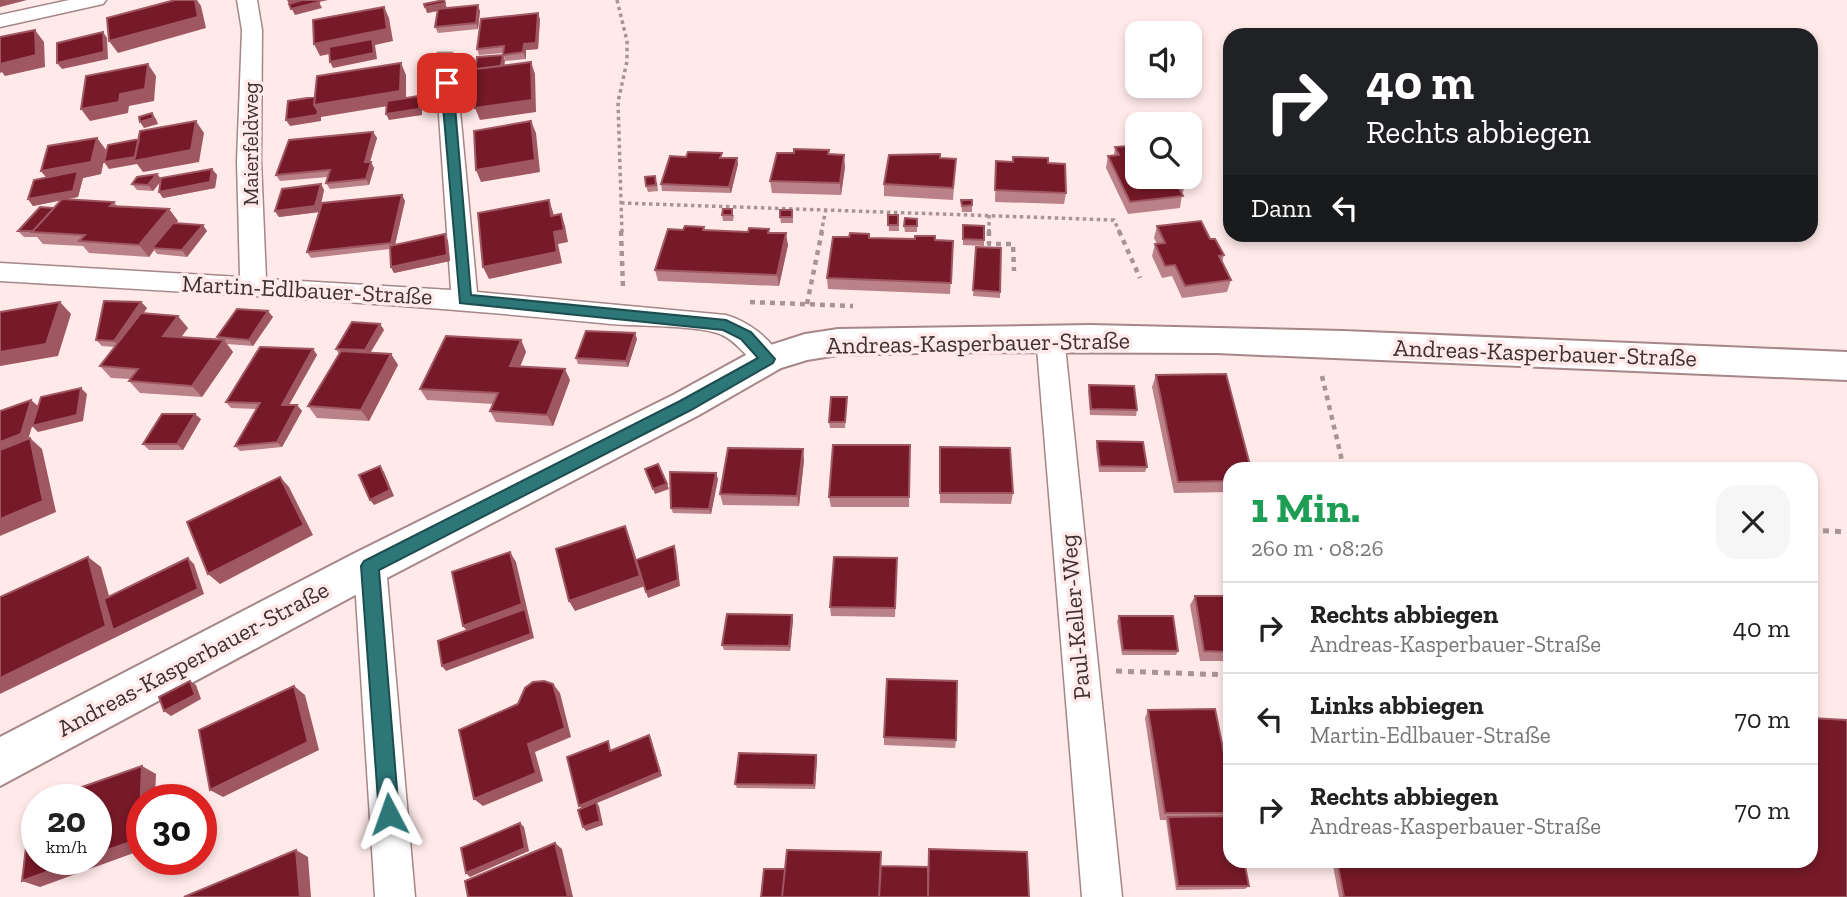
<!DOCTYPE html>
<html lang="de">
<head>
<meta charset="utf-8">
<style>
  body { margin:0; font-family:"Zilla Slab",serif; background:#f6f6f6; color:#222; height:100vh; display:flex; flex-direction:column; font-size:26px; white-space:nowrap }
  * { box-sizing:border-box; margin:0 }
  p { font-size:23px; color:#767676 }
  .icon { flex:none; width:38px; height:38px; fill:none; stroke:currentColor; stroke-width:2; stroke-linecap:round; stroke-linejoin:round }
  .map { position:relative; flex:1; overflow:hidden }
  .sheet { position:absolute; left:1223px; top:462px; width:595px; height:406px; display:flex; flex-direction:column; background:#fff; border-radius:21px; box-shadow:0 4px 10px #0003 }
  .sheet>* { flex:none }
  .banner { position:absolute; left:1223px; top:28px; width:595px; height:214px; border-radius:21px; box-shadow:0 4px 10px #0003; background:#202124; color:#fff; overflow:hidden }
  .tools { position:absolute; left:1125px; top:21px; display:grid; gap:14px }
  .tools a { display:grid; place-items:center; width:77px; height:77px; border-radius:14px; background:#fff; box-shadow:0 4px 10px #0003; font-size:35px }
  .speed { position:absolute; left:21px; top:784px; display:flex; gap:14px; font-size:35px; font-weight:700; text-align:center }
  .speed>* { display:grid; place-content:center; width:91px; height:91px; border-radius:50%; background:#fff; box-shadow:0 4px 10px #0003; line-height:1 }
  .speed small { font-size:18px; font-weight:400 }
  .speed .limit { border:10px solid #d22; background:#fff; color:#111 }
  .pin { position:absolute; display:grid; place-items:center; width:60px; height:60px; color:#fff; margin:-30px; border-radius:14px; box-shadow:0 4px 10px #0006 }
  .me { position:absolute; width:77px; margin:-38px; rotate:356deg; stroke-linejoin:round; filter:drop-shadow(0 0 5px #0008) }
  .turn { display:flex; align-items:center; gap:24px; height:147px; padding:0 28px; font-size:32px }
  .turn .icon { width:91px; height:91px; stroke-width:2.5 }
  .turn b { display:block; font-size:49px; line-height:60px }
  .then { display:flex; align-items:center; height:66px; padding:0 28px; background:#0003; gap:14px; font-size:26px }
  .round { display:grid; place-items:center; flex:none; width:74px; height:74px; border-radius:21px; background:#f6f6f6 }
  .head { display:flex; align-items:center; justify-content:space-between; height:119px; padding:0 28px }
  h1 { font-size:42px; font-weight:700; line-height:52px; color:#1e9e55 }
  ul { padding:0; list-style:none }
  li { display:flex; align-items:center; gap:21px; height:91px; padding:0 28px; border-top:2px solid #e0e0e0 }
  li div { flex:1 }
  li b { display:block; font-size:26px }
  li em { font-style:normal }
  .map>svg:first-child { display:block }
  .lines { fill:none; stroke-linecap:round; stroke-linejoin:round }
  .minor-casing { stroke:#a68687; stroke-width:3 }
  .tertiary-casing { stroke:#a68687; stroke-width:4 }
  .path-far2 { stroke:#a79595; stroke-width:3.5; stroke-dasharray:3.5 3.5; stroke-linecap:butt }
  .path-far1 { stroke:#a79595; stroke-width:4.5; stroke-dasharray:5 5; stroke-linecap:butt }
  .path { stroke:#a79595; stroke-width:5; stroke-dasharray:6 6; stroke-linecap:butt }
  .minor { fill:#fff; fill-rule:evenodd }
  .tertiary { fill:#fff; fill-rule:evenodd }
  .wall { fill:#ba8188 }
  .shaded-wall { fill:#9f5762 }
  .building { fill:#761928; stroke:#9f5762; stroke-width:2 }
  .route { fill:#2d7779; stroke:#1d4d4f; stroke-width:2 }
  .labels { text-anchor:middle; stroke-width:7; stroke-linejoin:round; paint-order:stroke }
  .far-street-label { font-size:21px; fill:#3f3131; stroke:#ffe9e9 }
  .street-label { font-size:24px; fill:#3f3131; stroke:#ffe9e9 }
</style>
</head>
<body>
<div class="map">
<svg width="1847" height="897" viewBox="0 0 1847 897">
  <rect width="100%" height="100%" fill="#ffe9e9"/>
  <g class="lines">
    <g class="minor-casing">
      <path id="minor" d="M69,0H106L103,4L0,27V15Z
        M237,0H257L262,30L261,161L266,279L451,290L435,57L438,53H452L455,57L477,292L726,315C749,322 770,338 782,359L778,366C753,374 743,344 722,335C698,324 631,327 601,323C401,303 201,293 0,281V263L240,277L237,161L242,30Z
        M1050,326L1060,329L1064,336L1122,897H1082L1036,336L1040,329Z
        M370,552L381,556L386,566L415,897H375L354,566L359,556Z"/>
    </g>
    <g class="tertiary-casing">
      <path id="tertiary" d="M1090,325L1343,331L1847,352V380L1216,353L964,352L838,355L807,360L781,368L699,415L385,579L0,786V737L355,553L673,395L755,350L805,334L838,329Z"/>
    </g>
    <path class="path-far2" d="M617,0L627,41V61L618,102L622,233
      M621,203L1114,220L1120,233
      M989,215V233
      M821,233L826,209"/>
    <path class="path-far1" d="M621,231L623,288
      M989,231V244H1013L1014,271
      M1119,231L1140,278
      M750,302L853,306
      M807,304L822,231
      M1322,376L1344,469"/>
    <path class="path" d="M1811,530L1847,532
      M1116,671L1230,675"/>
    <use href="#minor" class="minor"/>
    <use href="#tertiary" class="tertiary"/>
  </g>
  <path class="wall" d="M444,0L447,8L480,11L478,29L438,33L435,27L438,11L427,13Z
    M540,19L538,49L526,50V59L505,61L503,53L479,55L477,49Z
    M373,132L377,138L370,162L374,168L369,185L330,189L326,183L328,177L280,181L276,175Z
    M97,138L106,150L101,174L83,178L78,197L65,199L114,202L117,206L169,209L178,221L176,223L207,231L187,257L157,254L154,250L149,257L89,253L83,246L43,244L37,237H24L18,231L54,208L62,200L33,206L28,199L46,177L41,171Z
    M1115,147L1138,177L1186,183L1182,195L1180,208L1128,214L1106,168L1108,156L1114,155Z
    M829,150V155L845,167L841,195L772,193L770,181L794,153Z
    M722,158H737L738,164L731,193L662,191L661,184Z
    M940,158L956,159L953,200L884,196V184Z
    M996,161L1048,163L1066,193L1064,204L995,202Z
    M212,169L217,175L215,188L163,198L159,192L160,182L153,191L137,190L132,184L157,174L161,179Z
    M657,182L658,191L648,192L646,186Z
    M321,184L324,190L320,210L402,195L405,201L395,245L445,234L448,241L450,261L394,273L391,267L390,249L311,258L307,252L319,212L279,217L275,211Z
    M961,200H972V212H962Z
    M722,215H734L733,221H723Z
    M888,215H898L899,231H889Z
    M793,216V223H781L780,217Z
    M917,219V232H905L904,226Z
    M963,225L984,226V246L963,245Z
    M1157,226L1210,239L1224,255L1222,262L1231,280L1227,292L1182,298L1172,276L1162,278L1152,256L1155,244H1157L1154,238Z
    M704,227L705,230L748,232L769,229V233L788,245L779,286L658,281L655,270L683,230Z
    M869,234L870,238L953,241L950,294L828,289L827,278L849,237Z
    M976,247L1001,248L1000,298L973,296Z
    M141,302L147,308L143,314L188,328L181,337L219,340L217,337L273,317L253,346L227,344L233,352L202,397L140,393L129,381L131,379L111,378L100,366L115,347L102,346L96,340Z
    M380,324L384,330L371,352L391,354L398,365L369,421L317,418L308,406L339,354L336,349Z
    M637,339L628,367L578,364L576,358Z
    M521,340L526,352L520,366L570,380L553,426L496,422L490,411L493,404L427,400L420,389Z
    M313,349L317,355L289,405H297L302,411L282,447L240,451L235,446L257,409L231,408L226,402Z
    M1156,375L1230,469V492L1174,493L1152,387Z
    M1089,385L1137,410L1136,416L1090,415L1088,391Z
    M847,397L845,428H830L829,422Z
    M201,419L183,450H149L143,444Z
    M1097,441L1147,467L1145,472H1099L1096,447Z
    M910,445L909,507H831L829,497Z
    M940,447L1013,493L1011,504L940,503Z
    M804,460L799,506L723,505L720,494Z
    M718,479L711,514L673,513L671,508Z
    M897,558L895,617L831,616L830,607Z
    M1195,596H1230V661H1200L1190,605Z
    M792,615L793,620L790,651L724,650L722,645Z
    M1119,616L1178,651L1176,655H1122L1117,621Z
    M1148,710L1228,773H1230V861L1249,886L1245,889L1176,890L1166,820H1160L1145,718Z
    M884,737L956,740L955,748L884,745Z
    M817,759L815,789L737,788L735,784Z
    M1332,861H1811L1847,897H1339Z"/>
  <path class="shaded-wall" d="M0,0H27L0,7Z
    M195,0H197L201,6L206,28L118,53L109,41Z
    M287,0H328L319,2L322,8L295,15Z
    M445,3L447,9L427,13L425,7Z
    M478,5L480,11L478,29L476,23Z
    M384,7L389,18L393,41L375,45L377,59L333,68L330,62L373,45L320,56L314,44Z
    M538,13L540,19L538,49L526,50V59L523,52L524,44Z
    M35,30L44,42L45,67L5,76L2,72L0,73V64Z
    M103,32L107,38L108,59L62,69L57,63Z
    M503,55L505,61L503,75L501,68Z
    M531,62L535,74L536,112L480,120L475,108Z
    M401,63L406,75V103L321,117V121L290,126L286,120L314,105Z
    M148,64L156,76L154,101L129,106L128,113L90,121L81,109L120,94Z
    M419,96L422,102V115L389,120L386,114Z
    M152,113L156,119L158,124L144,128L140,122Z
    M196,121L204,133L199,162L143,172L137,164L109,169L104,162Z
    M531,121L536,133L540,172L481,182L476,170Z
    M373,132L377,138L368,168L365,162Z
    M97,138L106,150L101,174L83,178L78,197L33,206L28,199L51,183L41,171Z
    M844,155L845,167L841,195L840,183Z
    M737,158L738,164L731,193L729,187Z
    M371,162L374,168L369,185L366,179Z
    M212,169L217,175L215,188L163,198L159,192Z
    M157,174L162,180L153,191L148,185Z
    M321,184L324,190L319,212L279,217L275,211Z
    M402,195L405,201L394,249L391,243Z
    M549,200L553,212L556,228L551,216Z
    M169,209L178,221L155,249L152,248L154,250L149,257L139,245Z
    M561,214L565,226L568,242L558,244L562,263L489,279L483,267L554,232Z
    M203,225L207,231L187,257L182,250Z
    M786,233L788,245L779,286L777,275Z
    M445,234L448,241L450,261L394,273L391,267Z
    M60,302L71,314L58,356L0,366V352Z
    M141,302L147,308L119,347L114,341Z
    M268,311L273,317L253,346L249,340Z
    M178,316L188,328L173,348L163,336Z
    M380,324L384,330L368,356L365,350Z
    M635,333L637,339L628,367L626,361Z
    M224,340L233,352L202,397L192,386Z
    M521,340L526,352L516,377L510,366Z
    M313,349L317,355L286,410L282,405Z
    M391,354L398,365L369,421L361,410Z
    M565,369L570,380L553,426L547,415Z
    M81,388L87,394L83,421L38,432L32,426Z
    M31,400L38,406L28,440L0,450V442Z
    M297,405L302,411L282,447L277,442Z
    M195,414L201,419L183,450L177,444Z
    M30,438L42,449L56,512L0,536V519Z
    M803,449L804,460L799,506L797,496Z
    M380,466L384,472L394,496L374,505L370,500Z
    M716,473L718,479L711,514L709,509Z
    M280,477L289,487L313,535L220,584L208,574Z
    M667,484L669,489L655,494L653,489Z
    M625,526L629,536L645,586L575,611L569,601Z
    M674,546L676,551L680,586L648,598L646,592Z
    M510,552L516,562L534,638L446,671L442,666L470,635L463,626Z
    M88,557L101,567L118,628L188,558L194,564L204,594L0,694V678Z
    M792,615L793,620L790,651L789,646Z
    M190,681L196,685L201,699L171,716L164,711Z
    M553,684L560,693L571,737L535,752L543,781L483,806L474,799Z
    M294,686L305,695L319,750L223,797L210,790Z
    M649,735L651,739L662,776L597,803L599,806L603,825L586,831L583,827V809L579,806Z
    M816,755L817,759L815,789L814,785Z
    M142,766L156,774L155,800H142V850L40,887L22,881L82,859H96V854Z
    M520,823L524,827L529,851L470,877L466,873Z
    M555,843L562,849L573,897H568Z
    M296,850L308,857L311,897H300Z"/>
  <path class="building" d="M175,0H195L198,17L109,41L107,18Z
    M302,0H318L319,2L291,9L289,4Z
    M444,0L445,3L425,7L424,4Z
    M478,5L476,23L435,27L438,9Z
    M384,7L387,29L314,44L313,20Z
    M538,13L536,43L524,44L523,52L503,55L504,46L477,49L481,19Z
    M35,30L36,55L0,64V37Z
    M103,32L104,52L57,63V43Z
    M372,39L374,53L330,62L329,47Z
    M503,55L501,66L476,69L475,71L477,57Z
    M531,62L532,100L475,108L476,69Z
    M401,63L400,91L314,105L317,76Z
    M148,64L145,89L120,94L119,102L81,109L86,76Z
    M419,96V109L386,114L387,101Z
    M315,97L314,105L318,111L317,115L286,120L288,101Z
    M152,113L153,118L140,122L139,117Z
    M196,121L191,150L134,161L140,131Z
    M531,121L535,160L476,170L474,131Z
    M373,132L365,162H371L366,179L326,183L330,170L276,175L289,140Z
    M97,138L91,162L41,171L48,146Z
    M139,139L135,157L104,162L108,145Z
    M1137,145L1138,177H1183L1186,183L1177,184L1183,196L1130,202L1108,156L1119,155L1115,147Z
    M794,149L829,150L828,154L844,155L840,183L770,181L777,153H794Z
    M688,152L722,153L720,158H737L729,187L661,184L670,156L686,157Z
    M940,154V158L956,159L953,188L884,184L889,155Z
    M1013,157L1048,158V163L1065,164L1066,193L995,190L996,161L1013,162Z
    M212,169L210,182L159,192L161,178Z
    M78,171L73,191L28,199L34,180Z
    M157,174L148,185L132,184L137,177Z
    M655,176L656,185L646,186L645,177Z
    M321,184L315,206L275,211L282,189Z
    M402,195L391,243L307,252L322,203Z
    M62,199L114,202L110,206L169,209L139,245L79,241L85,235L32,232Z
    M549,200L551,216L561,214L564,230L554,232L557,252L483,267L478,213Z
    M961,200H972V205L962,206Z
    M40,207L54,208L33,231H18Z
    M723,209H732V215H722Z
    M780,210H792V217H780Z
    M888,215H898V225H888Z
    M905,218L917,219V226H904Z
    M1201,221L1210,239H1215L1224,255L1219,256L1231,280L1185,286L1175,265L1165,266L1155,244L1165,243L1157,226Z
    M173,223L203,225L182,250L152,248Z
    M963,225L984,226V240L963,239Z
    M685,226L704,227L703,230L748,232L749,228L769,229L768,233H786L777,275L655,270L668,229L683,230Z
    M850,233L869,234V238L915,239V236H935V240L953,241L951,283L827,278L833,237H849Z
    M445,234L447,255L391,267L390,246Z
    M976,247L1001,248L1000,292L973,290Z
    M104,301L141,302L114,341L96,340Z
    M60,302L46,344L0,352V312Z
    M237,309L268,311L249,340L217,337Z
    M141,313L178,316L163,336L224,340L192,386L129,381L138,369L100,366Z
    M352,322L380,324L365,350L336,349Z
    M586,331L635,333L626,361L576,358Z
    M446,336L521,340L510,366L565,369L547,415L490,411L498,393L420,389Z
    M260,347L313,349L282,405H297L277,442L235,446L260,403L226,402Z
    M341,351L391,354L361,410L308,406Z
    M1226,374L1251,469H1230V481L1178,482L1156,375Z
    M1089,385L1134,386L1137,410L1091,409Z
    M81,388L77,415L32,426L41,397Z
    M831,397H847L845,422H829Z
    M31,400L21,434L0,442V411Z
    M162,414H195L177,444H143Z
    M30,438L43,501L0,519V450Z
    M1097,441L1143,442L1147,467L1100,466Z
    M833,445H910L909,497H829Z
    M940,447L1010,448L1013,493H940Z
    M728,448L803,449L797,496L720,494Z
    M658,464L667,484L653,489L645,469Z
    M380,466L390,490L370,500L359,475Z
    M670,472L716,473L709,509L671,508Z
    M280,477L304,525L208,574L187,522Z
    M625,526L640,576L569,601L556,549Z
    M674,546L678,580L646,592L636,560Z
    M510,552L522,604L463,626L452,572Z
    M88,557L106,626L0,678V597Z
    M834,557L897,558L895,608L830,607Z
    M188,558L198,589L113,630L104,599Z
    M1195,596H1230V652L1204,651Z
    M525,609L531,634L442,666L438,641Z
    M727,614L792,615L789,646L722,645Z
    M1119,616H1173L1178,651L1123,650Z
    M887,679L957,681L956,740L884,737Z
    M190,681L195,695L164,711L159,697Z
    M544,681L553,684L565,728L528,744L536,773L474,799L459,730L518,704L525,688L533,682Z
    M294,686L308,742L210,790L199,730Z
    M1215,709L1228,773H1230V813H1165L1148,710Z
    M1811,718L1847,720V897H1344L1337,861H1811Z
    M649,735L660,772L579,806L567,757L608,741L610,751Z
    M739,753L816,755L814,785L735,784Z
    M142,766L139,839L96,854V800H45Z
    M596,802L600,821L583,827L578,810Z
    M37,803V859H82L22,881L31,805Z
    M1230,816V861H1244L1249,886H1178L1168,817Z
    M520,823L525,848L466,873L461,848Z
    M555,843L568,897H468L465,881Z
    M929,849L1027,852L1029,897H928Z
    M296,850L300,897H184Z
    M787,850L881,852L879,897H782Z
    M881,866L928,867V897H879Z
    M764,869H785L782,897H761Z"/>
  <path class="route" d="M447,80L453,83L471,295L726,320L751,332L775,359L773,363L691,410L379,570L399,814L396,821L389,824L381,821L379,814L361,566L364,561L680,401L758,358L741,339L723,330L460,303L441,83Z"/>
  <g class="labels">
    <g class="far-street-label">
      <text transform="translate(251 144) rotate(-90)" y="7">Maierfeldweg</text>
    </g>
    <g class="street-label">
      <text transform="translate(307 290) rotate(3)" y="8">Martin-Edlbauer-Straße</text>
      <text transform="translate(978 343) rotate(-1)" y="8">Andreas-Kasperbauer-Straße</text>
      <text transform="translate(1545 353) rotate(2)" y="8">Andreas-Kasperbauer-Straße</text>
      <text transform="translate(1075 617) rotate(-95)" y="8">Paul-Keller-Weg</text>
      <text transform="translate(193 659) rotate(-28)" y="8">Andreas-Kasperbauer-Straße</text>
    </g>
  </g>
</svg>
<div class="tools">
<a><svg class="icon" aria-label="sound" viewBox="0 0 24 24"><path d="M4 9h4l5-4v14l-5-4H4zM17 9q2 3 0 6"/></svg></a>
<a><svg class="icon" aria-label="search" viewBox="0 0 24 24"><circle cx="10" cy="10" r="6"/><path d="M15 15l6 6"/></svg></a>
</div>
<div class="speed"><div>20<small>km/h</small></div><div class="limit">30</div></div>
<div class="pin" style="left:447px;top:83px;background:#d93025"><svg class="icon" aria-label="arrive" viewBox="0 0 24 24"><path d="M6 21V4h12l-3 4 3 4H6"/></svg></div>
<svg class="me" style="left:389px;top:814px" viewBox="-20 -20 40 40"><path d="M0-17L14 15 0 8-14 15z" fill="#2d7779" stroke="#fff" stroke-width="4"/></svg>
<div class="banner">
<div class="turn"><svg class="icon" aria-label="right" viewBox="0 0 24 24"><path d="M7 20v-9h11M14 6l5 5-5 5"/></svg><div><b>40 m</b>Rechts abbiegen</div></div>
<div class="then">Dann<svg class="icon" aria-label="left" viewBox="0 0 24 24"><path d="M17 20v-9H6M10 6l-5 5 5 5"/></svg></div>
</div>
<section class="sheet">
<div class="head"><div><h1>1 Min.</h1><p>260 m · 08:26</p></div><a class="round"><svg class="icon" aria-label="close" viewBox="0 0 24 24"><path d="M6 6l12 12M18 6L6 18"/></svg></a></div>
<ul>
<li><svg class="icon" aria-label="right" viewBox="0 0 24 24"><path d="M7 20v-9h11M14 6l5 5-5 5"/></svg><div><b>Rechts abbiegen</b><p>Andreas-Kasperbauer-Straße</p></div><em>40 m</em></li>
<li><svg class="icon" aria-label="left" viewBox="0 0 24 24"><path d="M17 20v-9H6M10 6l-5 5 5 5"/></svg><div><b>Links abbiegen</b><p>Martin-Edlbauer-Straße</p></div><em>70 m</em></li>
<li><svg class="icon" aria-label="right" viewBox="0 0 24 24"><path d="M7 20v-9h11M14 6l5 5-5 5"/></svg><div><b>Rechts abbiegen</b><p>Andreas-Kasperbauer-Straße</p></div><em>70 m</em></li>
</ul>
</section>
</div>
</body>
</html>
